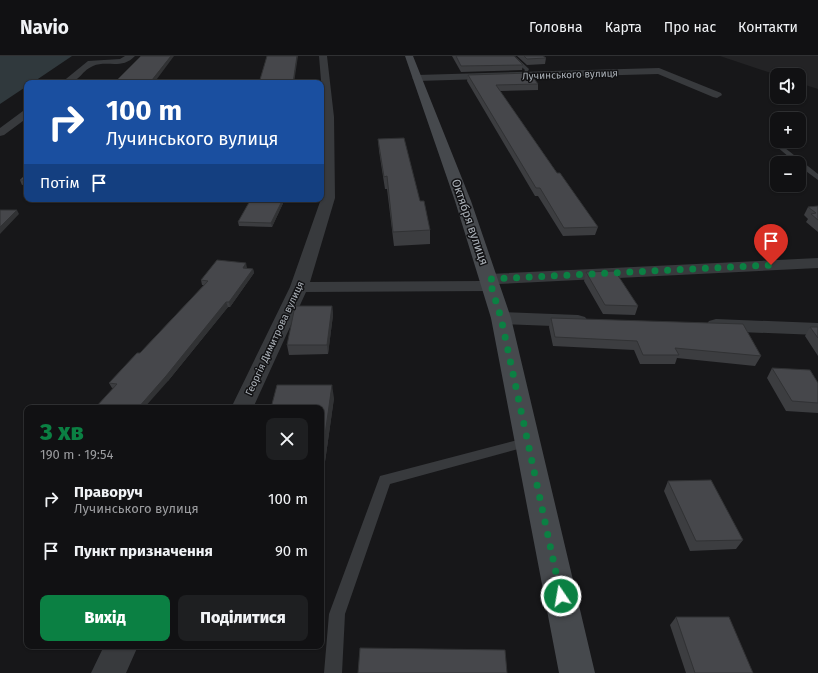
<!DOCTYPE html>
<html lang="uk">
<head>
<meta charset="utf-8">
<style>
  body { margin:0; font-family:"Fira Sans",sans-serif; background:#1e1f21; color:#f1f3f6; height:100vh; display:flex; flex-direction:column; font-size:15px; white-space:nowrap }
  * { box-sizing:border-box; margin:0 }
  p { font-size:13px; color:#9c9da0 }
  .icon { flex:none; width:22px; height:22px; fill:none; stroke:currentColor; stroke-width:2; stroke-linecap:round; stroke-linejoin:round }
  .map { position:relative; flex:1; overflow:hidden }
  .side { position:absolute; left:24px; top:349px; width:300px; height:244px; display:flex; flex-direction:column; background:#111113; border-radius:8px; box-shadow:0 1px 3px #0004,0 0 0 1px #303133 }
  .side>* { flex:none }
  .banner { position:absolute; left:24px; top:24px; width:300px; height:122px; border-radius:8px; box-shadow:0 1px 3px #0004,0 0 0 1px #303133; background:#1a4fa0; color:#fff; overflow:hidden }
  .buttons { position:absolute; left:770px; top:12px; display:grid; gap:8px }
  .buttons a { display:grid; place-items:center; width:36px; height:36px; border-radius:8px; background:#111113; box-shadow:0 1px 3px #0004,0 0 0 1px #303133; font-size:20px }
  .pin { position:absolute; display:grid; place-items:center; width:34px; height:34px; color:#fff; margin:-41px -17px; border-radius:50% 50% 50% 0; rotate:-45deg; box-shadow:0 0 4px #0007 }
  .pin .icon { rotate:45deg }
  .me { position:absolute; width:44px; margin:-22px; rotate:348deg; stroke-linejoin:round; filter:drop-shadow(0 0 3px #0008) }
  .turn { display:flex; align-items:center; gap:14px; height:84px; padding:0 16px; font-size:18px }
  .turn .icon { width:52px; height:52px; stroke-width:2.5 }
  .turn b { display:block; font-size:28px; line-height:34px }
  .then { display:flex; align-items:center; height:38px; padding:0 16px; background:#0003; gap:8px; font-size:15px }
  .round { display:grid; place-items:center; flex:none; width:42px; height:42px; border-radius:8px; background:#1e1f21 }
  .summary { display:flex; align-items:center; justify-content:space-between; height:68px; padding:0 16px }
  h1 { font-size:24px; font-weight:800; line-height:30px; color:#0b8043 }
  .primary-button { display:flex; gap:8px; margin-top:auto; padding:8px 16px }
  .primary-button a { flex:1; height:46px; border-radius:8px; background:#0b8043; color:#fff; font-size:16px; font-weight:800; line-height:46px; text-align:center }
  .primary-button a+a { background:#1e1f21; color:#f1f3f6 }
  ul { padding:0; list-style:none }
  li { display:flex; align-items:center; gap:12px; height:52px; padding:0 16px }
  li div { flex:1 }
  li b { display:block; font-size:15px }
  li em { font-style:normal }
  header { display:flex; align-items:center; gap:24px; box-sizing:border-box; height:56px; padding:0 20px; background:#111113; border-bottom:1px solid #303133 }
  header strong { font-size:19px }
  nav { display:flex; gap:22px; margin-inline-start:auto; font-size:14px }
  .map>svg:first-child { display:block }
  .built { fill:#232325 }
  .water { fill:#30393d }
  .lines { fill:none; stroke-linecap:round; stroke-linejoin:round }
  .lane { fill:#383a3d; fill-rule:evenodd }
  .street { fill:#383a3d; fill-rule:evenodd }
  .secondary { fill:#46494d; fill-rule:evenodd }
  .wall { fill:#3c3d40 }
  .shaded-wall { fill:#313234 }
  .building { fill:#46474b; stroke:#313234 }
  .route { stroke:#0b8043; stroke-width:7; stroke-dasharray:0 12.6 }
  .labels { text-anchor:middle; stroke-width:3; stroke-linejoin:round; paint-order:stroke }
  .far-street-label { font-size:10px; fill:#aab0b7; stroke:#121214 }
  .street-label { font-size:12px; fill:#aab0b7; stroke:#121214 }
</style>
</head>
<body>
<header>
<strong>Navio</strong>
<nav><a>Головна</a><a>Карта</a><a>Про нас</a><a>Контакти</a></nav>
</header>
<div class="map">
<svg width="818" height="617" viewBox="0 0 818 617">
  <rect width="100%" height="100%" fill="#171719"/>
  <path class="built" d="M720,0H818V33L799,27V19H777Z"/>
  <path class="water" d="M0,0H72L32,27H27V30L0,48Z"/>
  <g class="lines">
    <path class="lane" d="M510,0H515L529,13L526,20L522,19L525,14Z
      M776,88H780L818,118V124L799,110V107H796L776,90Z
      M529,381L533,383L535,386L533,389L390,428L345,558L342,617H324L329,558L380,420Z"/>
    <path class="street" d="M125,0H135C122,14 107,4 93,10C79,16 82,27 61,27L88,5L120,3Z
      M319,0H327L334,61L335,142L310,226L481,225L480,223L483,219L489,218L818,202V212L498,228L500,230L497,234L491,235L306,236L253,352H231L290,231L321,143L324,61Z
      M659,12L721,37L722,39L717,42L713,41L658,18L417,25L412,22L417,19Z
      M27,54V62L4,79L0,80V72L23,55Z
      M501,256L578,259L585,261L588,265L585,269L578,271L501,268L494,266L491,262L494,258Z
      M716,263L818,267V279L716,275L709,273L706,269L709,265Z
      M104,590H138L126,617H91Z"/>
    <path class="secondary" d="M405,0H413L471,145L511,262L595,617H559L491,262L455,145Z"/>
  </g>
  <path class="wall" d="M141,0L154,27H117L116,25Z
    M452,0H514L523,9L522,14L461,16Z
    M517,0H543L546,2L545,8L527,9Z
    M468,19L538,28V34L500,35L557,117L598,171L595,179L563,180L538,140H535L467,25Z
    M378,83L420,145L430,174V188L394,190L387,133H385L379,95Z
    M27,117V128L22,129L20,124Z
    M251,143H285L272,171L239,170L238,166Z
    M818,150V176L806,166L808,163L804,159L808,151Z
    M247,212L253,213L254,217L230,251H228L168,325L112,332L109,327L140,297L204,229H202L201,224Z
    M586,216L638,250L635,259L603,258L584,225Z
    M332,250L333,259L328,298L289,299L287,289Z
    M551,262L761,300L755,310L677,302L675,308H640L634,294L553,290L549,271Z
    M810,271H818V300L805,280Z
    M772,312L818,327V357L786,355L767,322Z
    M334,342L322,427H321V352Z
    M668,425L743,484L736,493L690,495L664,435Z
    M676,561L753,617H686L670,569Z"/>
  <path class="shaded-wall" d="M171,0H174L154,27H153L152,24Z
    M297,0H298L294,27H293Z
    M283,143H285L272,171L271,167Z
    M17,154L19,158L0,178V171Z
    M246,207L247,212L244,216L243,212Z
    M253,213L254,217L230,251L229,246Z
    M226,246L228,251L168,325L144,352H138Z
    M332,250L333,259L328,298L327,289Z
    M332,329L334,342L322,427L321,418V407Z"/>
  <path class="building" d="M141,0H171L152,24L116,25Z
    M267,0H297L293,27H259Z
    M456,0H514L523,9L461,10Z
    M524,0H543L546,2L527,3Z
    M530,17L538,28L496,29L557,117H560L598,171L564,172L540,132H536L468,19Z
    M404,82L420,145H424L430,174L393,176L387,120L384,121L378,83Z
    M27,117V124H20Z
    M251,143H283L271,167L238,166Z
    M818,150V164L811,158L816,157L808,151Z
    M0,154H17L0,171Z
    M217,204L246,207L243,212L253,213L229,246H226L166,320L138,352H95L117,328L109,327L137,297H140L208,225L201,224Z
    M615,215L638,250L605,249L586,216Z
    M295,250H332L327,289H287Z
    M551,262L743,268L761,300L675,292L679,299H643L637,285L555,281Z
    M810,271H818V282Z
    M772,312L810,314L818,327V347L792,345Z
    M277,329H332L321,407V352H271Z
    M711,424L743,484L696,485L668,425Z
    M676,561H729L753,617H695Z
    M360,592L505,594L507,617H358Z"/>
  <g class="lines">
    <path class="route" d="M561,540L501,262L489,223L771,209"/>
  </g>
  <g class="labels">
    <g class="far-street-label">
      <text transform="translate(570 18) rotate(-2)" y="4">Лучинського вулиця</text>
      <text transform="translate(274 282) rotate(-65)" y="4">Георгія Димитрова вулиця</text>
    </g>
    <g class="street-label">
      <text transform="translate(470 166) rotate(71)" y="4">Октября вулиця</text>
    </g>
  </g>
</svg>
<div class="buttons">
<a><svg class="icon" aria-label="sound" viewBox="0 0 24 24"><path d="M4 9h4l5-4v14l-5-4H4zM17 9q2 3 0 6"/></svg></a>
<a>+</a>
<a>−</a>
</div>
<div class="pin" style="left:771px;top:209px;background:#d93025"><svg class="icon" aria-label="arrive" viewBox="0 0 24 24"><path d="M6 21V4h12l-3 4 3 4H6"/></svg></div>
<svg class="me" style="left:561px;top:540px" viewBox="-20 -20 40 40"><circle r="17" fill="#0b8043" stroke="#fff" stroke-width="3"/><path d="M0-11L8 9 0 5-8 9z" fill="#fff"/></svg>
<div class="banner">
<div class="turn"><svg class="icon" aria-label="right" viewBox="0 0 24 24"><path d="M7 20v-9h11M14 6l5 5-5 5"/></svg><div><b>100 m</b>Лучинського вулиця</div></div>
<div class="then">Потім<svg class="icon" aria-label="arrive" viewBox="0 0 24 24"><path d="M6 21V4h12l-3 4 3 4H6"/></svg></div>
</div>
<section class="side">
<div class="summary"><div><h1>3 хв</h1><p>190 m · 19:54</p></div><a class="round"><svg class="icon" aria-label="close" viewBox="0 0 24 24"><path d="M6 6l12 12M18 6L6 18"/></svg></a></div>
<ul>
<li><svg class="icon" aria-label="right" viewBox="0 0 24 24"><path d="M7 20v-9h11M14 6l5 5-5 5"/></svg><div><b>Праворуч</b><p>Лучинського вулиця</p></div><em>100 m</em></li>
<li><svg class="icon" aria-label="arrive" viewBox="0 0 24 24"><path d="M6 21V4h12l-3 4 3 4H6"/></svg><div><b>Пункт призначення</b></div><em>90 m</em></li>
</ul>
<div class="primary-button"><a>Вихід</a><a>Поділитися</a></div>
</section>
</div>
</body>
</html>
